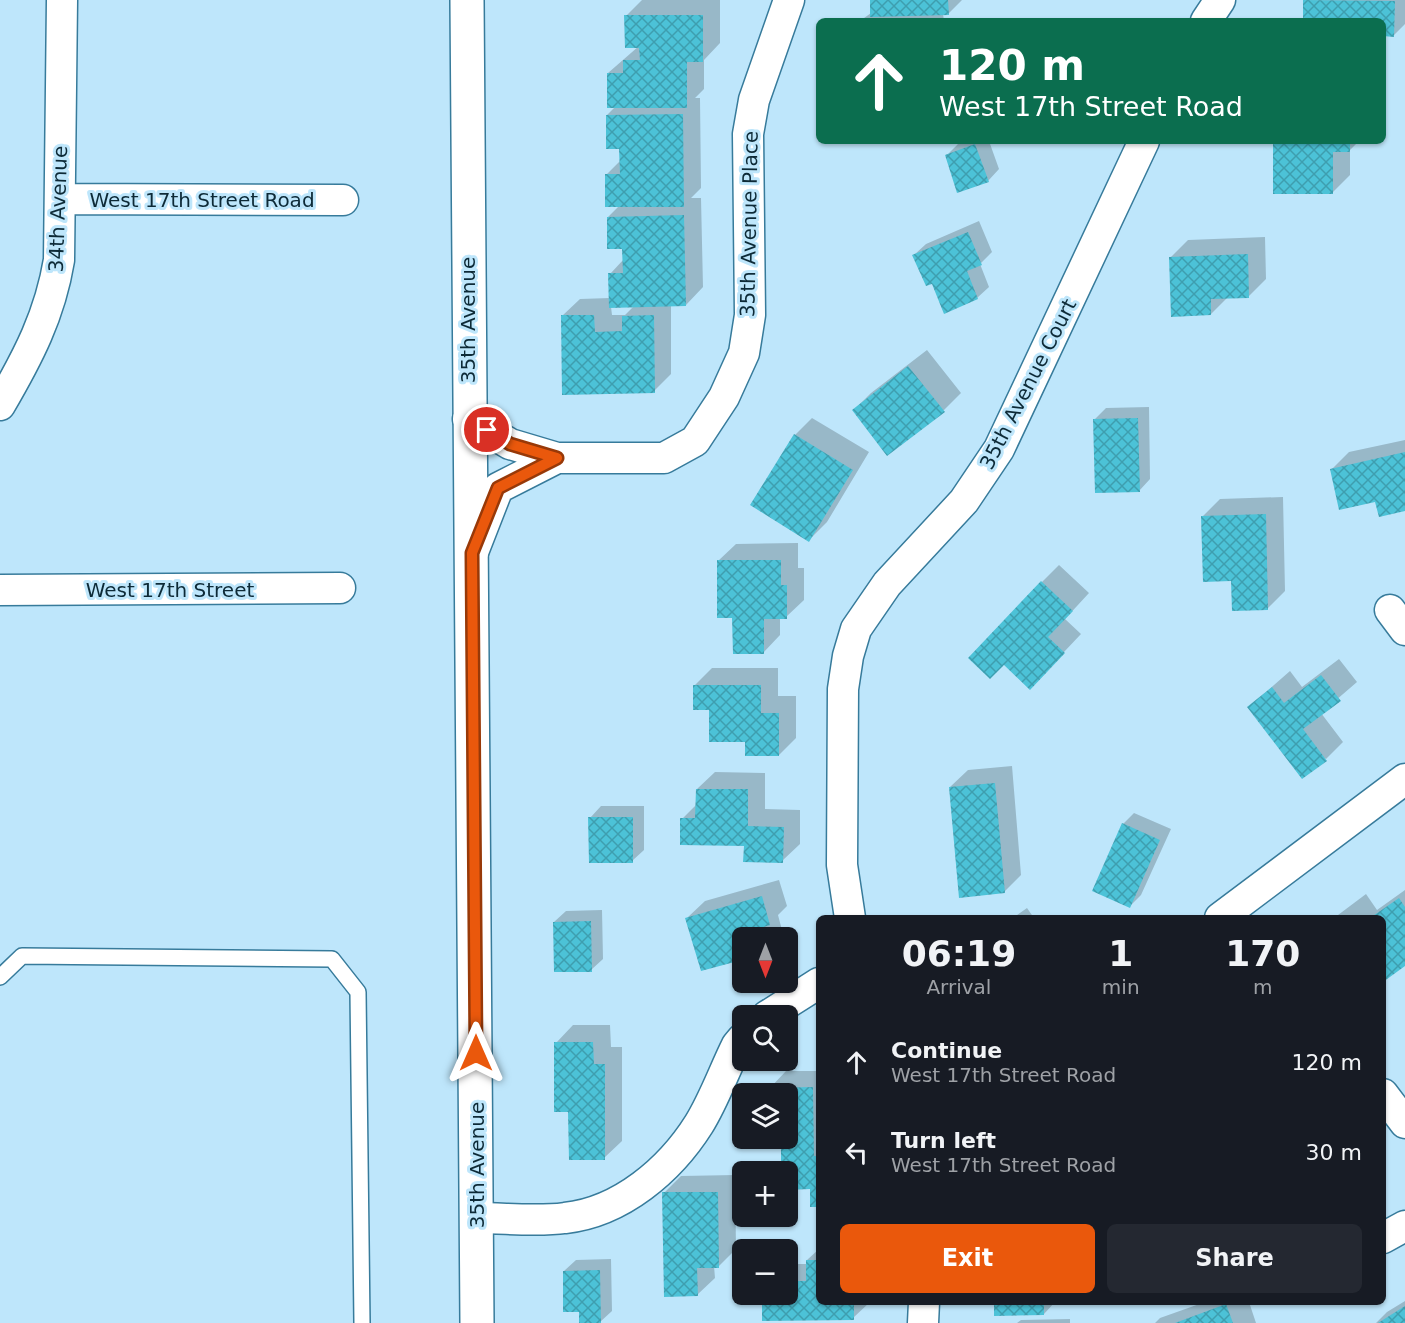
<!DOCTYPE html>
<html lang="en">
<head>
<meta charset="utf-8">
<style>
  body { margin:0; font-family:"DejaVu Sans",sans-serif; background:#242831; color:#f1f3f6; height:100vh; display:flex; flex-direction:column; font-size:22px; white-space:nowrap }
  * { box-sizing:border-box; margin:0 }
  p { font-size:20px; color:#9ea1a6 }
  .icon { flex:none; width:33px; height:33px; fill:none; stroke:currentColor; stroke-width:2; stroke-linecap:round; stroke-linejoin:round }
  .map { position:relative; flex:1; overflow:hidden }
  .sheet { position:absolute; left:816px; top:915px; width:570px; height:390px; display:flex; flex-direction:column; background:#171b24; border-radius:9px; box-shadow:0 2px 4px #0004 }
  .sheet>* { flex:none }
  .guide { position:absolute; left:816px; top:18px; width:570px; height:126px; border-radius:9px; box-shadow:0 2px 4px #0004; background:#0b6e4f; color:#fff; overflow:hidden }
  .needle { width:39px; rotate:180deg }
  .tools { position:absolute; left:732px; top:927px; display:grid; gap:12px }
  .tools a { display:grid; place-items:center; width:66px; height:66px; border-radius:9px; background:#171b24; box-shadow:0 2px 4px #0004; font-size:30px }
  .pin { position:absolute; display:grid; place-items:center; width:51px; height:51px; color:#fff; margin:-26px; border:3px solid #fff; border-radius:50%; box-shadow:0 2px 6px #0007 }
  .me { position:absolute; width:66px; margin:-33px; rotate:0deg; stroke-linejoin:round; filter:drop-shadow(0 0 4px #0008) }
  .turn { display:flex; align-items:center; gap:21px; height:126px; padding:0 24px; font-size:27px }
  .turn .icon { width:78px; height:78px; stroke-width:2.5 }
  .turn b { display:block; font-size:42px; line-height:51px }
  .eta { display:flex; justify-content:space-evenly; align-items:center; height:102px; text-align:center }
  .eta b { font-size:36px; font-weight:800; line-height:42px }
  .cta { display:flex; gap:12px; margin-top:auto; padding:12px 24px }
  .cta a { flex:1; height:69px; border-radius:9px; background:#ea580c; color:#fff; font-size:24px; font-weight:800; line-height:69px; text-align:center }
  .cta a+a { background:#242831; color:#f1f3f6 }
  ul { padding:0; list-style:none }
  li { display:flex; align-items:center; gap:18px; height:90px; padding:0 24px }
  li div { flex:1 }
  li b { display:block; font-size:22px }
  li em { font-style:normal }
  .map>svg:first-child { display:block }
  .shadow { fill:#0003; fill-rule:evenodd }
  .building { fill:url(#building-cross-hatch) }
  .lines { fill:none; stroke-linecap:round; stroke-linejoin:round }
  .service-casing { stroke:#377b9b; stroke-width:18 }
  .minor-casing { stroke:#377b9b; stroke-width:33 }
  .secondary-casing { stroke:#377b9b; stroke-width:36 }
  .service { stroke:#fff; stroke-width:15 }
  .minor { stroke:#fff; stroke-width:30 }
  .secondary { stroke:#fff; stroke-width:33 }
  .route-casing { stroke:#983908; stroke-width:15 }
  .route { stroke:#ea580c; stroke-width:10 }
  .labels { text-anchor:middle; stroke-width:6; stroke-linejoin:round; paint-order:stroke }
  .street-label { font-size:20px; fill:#0d2a37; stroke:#bee6fb }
</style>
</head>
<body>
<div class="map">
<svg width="1405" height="1323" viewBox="0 0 1405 1323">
  <defs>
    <pattern id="building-cross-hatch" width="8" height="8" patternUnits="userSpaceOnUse" patternTransform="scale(1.5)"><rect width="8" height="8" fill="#4cc2d7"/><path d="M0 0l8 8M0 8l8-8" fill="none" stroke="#3e9eaf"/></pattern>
  </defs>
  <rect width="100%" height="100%" fill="#bee6fb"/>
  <path class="shadow" d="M642,0H720V43L704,60V89L695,98H700L701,188L691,198H701L703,287L686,305H671V374L654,391L562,316L580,299L610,298V274L624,259V247L608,217L619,206L606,175L621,160V148L607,115L616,106L608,73L639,46L626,16ZM634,306L625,315H612L611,307Z
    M871,0H962L948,14H943L944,21H860L871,13Z
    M1304,0H1405V24L1394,35H1383V21H1304Z
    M1111,19V21H1031Z
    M966,141H989L999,169L988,181L946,156L958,144Z
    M1274,141H1359L1350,150V175L1333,192Z
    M979,221L992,252L980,264L989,287L977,298L932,282L914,255L926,244Z
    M1265,237L1266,279L1249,296L1228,297L1211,314L1170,258L1188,240Z
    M927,350L961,393L944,410H854L871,393Z
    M1149,407L1150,479L1139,491L1094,420L1106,408Z
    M812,418L869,452L827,522L809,540L795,435Z
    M1405,440V510L1377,500L1331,470L1349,452Z
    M1283,497L1285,591L1268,608L1232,580L1202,517L1220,499Z
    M798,543V568H804V600L786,617H780V635L763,653L734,617L718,561L736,544Z
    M1059,565L1089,593L1065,619L1081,634L1047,670L1042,582Z
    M1339,659L1357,682L1321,713L1343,742L1326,759L1249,707L1290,671L1302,687Z
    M712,668H778V696H796V738L779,755L746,741L710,708L695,685Z
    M1012,766L1021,875L1004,892L950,787L968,770Z
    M715,772L765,773V809L800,810V844L782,861L682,819L697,804V789Z
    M601,806H644V850L632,861L590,818Z
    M1134,813L1171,829L1141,895L1130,906L1123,824Z
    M779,880L787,906L778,915L783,934L780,938H742V958L702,969L687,918L705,901Z
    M1405,890V964L1383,980V918H1334L1366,894L1377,910Z
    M1027,908L1034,918H1013Z
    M602,910L603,959L591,970L554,922L566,911Z
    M573,1025H610L611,1047H622V1141L604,1158L570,1111L556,1043Z
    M786,1071H819V1206L812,1188H788V1094L769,1089Z
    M735,1175L736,1249L719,1266H714L715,1278L697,1295L664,1193L681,1176Z
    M819,1249V1302H870L853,1318L788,1294V1264H807V1260Z
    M611,1259L612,1311L600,1322L581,1310L564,1271L576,1260Z
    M1405,1301V1323H1376L1387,1312Z
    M996,1302H1055L1044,1314Z
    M1205,1302H1249L1256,1323H1155L1160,1318Z
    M1070,1319V1323H1017L1021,1320Z"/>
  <path class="building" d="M870,0H948L949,15L870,17Z
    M1303,0L1395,1L1394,37L1383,36V21H1303Z
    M624,15H703V62H687V108H607V73H623V60H640L639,48H625Z
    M683,114L684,207H605V174H620L619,149H606V115Z
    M1273,141H1350V152H1333V194H1273Z
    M975,144L989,182L957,193L945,155Z
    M684,215L686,306L609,308L608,273H623L622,249H607V217Z
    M968,232L982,265L967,271L978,299L944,314L932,284L926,286L912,255Z
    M1248,254L1249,298L1211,299V315L1171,317L1169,257Z
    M561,315H594L595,332L622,331V316L654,315L655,393L562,395Z
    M908,366L945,412L887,456L852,410Z
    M1138,418L1140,492L1095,493L1093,419Z
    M794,434L853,470L809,542L750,505Z
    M1405,452V511L1379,517L1375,502L1339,510L1330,469Z
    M1266,514L1268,610L1232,611L1231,581L1203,582L1201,516Z
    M717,560H781V585H787V619H764V654H733L732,618H717Z
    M1041,581L1073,611L1048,637L1065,653L1030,690L1004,665L990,679L968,658Z
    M1321,675L1341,701L1303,729L1327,761L1302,779L1247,707L1272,687L1284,703Z
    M693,685H761V713H779V756H745V742H709V710H693Z
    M995,783L1005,893L959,898L949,787Z
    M696,789H748V826L784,827L783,863L743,862L744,846L680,845V818H695Z
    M588,817H633V863H589Z
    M1122,823L1160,840L1130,908L1092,891Z
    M762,896L770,925L760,928L762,938H742V960L701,971L685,918Z
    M1399,898L1405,907V966L1383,982V918H1370Z
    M591,921L592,972H554L553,922Z
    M554,1042H593L594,1064H605V1160H569L568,1112H554Z
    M813,1087L814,1156H819V1207H810V1189L788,1190V1172H781V1146H768V1138H788V1094H767V1088Z
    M662,1192H718L719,1268H697L698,1296L664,1297Z
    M806,1260H819V1302H854V1320L762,1321V1294H788V1281H806Z
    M600,1270L601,1323H579V1312H563V1271Z
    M994,1302H1044V1315L994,1316Z
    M1226,1304L1233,1323H1175Z
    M1405,1306V1323H1378Z"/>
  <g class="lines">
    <g class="service-casing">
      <path id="service" d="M0,977L22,956L332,959L358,992L362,1323"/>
    </g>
    <g class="minor-casing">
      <path id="minor" d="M1206,21L1220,0
        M61,199L343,200
        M0,405C28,357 50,315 59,260L62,0
        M468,419L510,444L557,458H664L695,441L724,397L744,353L750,315L748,134L754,100L789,0
        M473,552L498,488L557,458
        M0,590L340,588
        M1390,610L1405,630
        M850,918L842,865L843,689L848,656L856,629L887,584L964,501L999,449L1144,141
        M1220,918L1405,779
        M767,1016L819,983
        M1383,1094L1405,1123
        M477,1218C506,1218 536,1222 565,1218C621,1212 670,1170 699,1124C714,1100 724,1071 737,1045L742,1039
        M1383,1238L1405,1226
        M923,1323L924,1302"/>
    </g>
    <g class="secondary-casing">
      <path id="secondary" d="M467,0L477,1323"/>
    </g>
    <use href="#service" class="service"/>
    <use href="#minor" class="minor"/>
    <use href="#secondary" class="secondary"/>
  </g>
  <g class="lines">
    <g class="route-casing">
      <path id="route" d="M476,1053L472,553L498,488L557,458L510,444L487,430"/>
    </g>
    <use href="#route" class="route"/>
  </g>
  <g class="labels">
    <g class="street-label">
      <text x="202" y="207">West 17th Street Road</text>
      <text transform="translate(58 209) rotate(-88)" y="7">34th Avenue</text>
      <text transform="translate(749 224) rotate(-89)" y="7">35th Avenue Place</text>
      <text transform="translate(468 320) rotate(-90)" y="7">35th Avenue</text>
      <text transform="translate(1028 384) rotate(-63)" y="7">35th Avenue Court</text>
      <text x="170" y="597">West 17th Street</text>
      <text transform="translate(477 1165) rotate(-90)" y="7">35th Avenue</text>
    </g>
  </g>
</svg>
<div class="tools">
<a><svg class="needle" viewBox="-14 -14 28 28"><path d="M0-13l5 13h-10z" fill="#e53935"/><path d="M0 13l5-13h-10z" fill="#9ea1a6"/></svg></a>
<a><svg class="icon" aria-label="search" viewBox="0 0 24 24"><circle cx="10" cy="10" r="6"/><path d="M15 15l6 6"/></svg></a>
<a><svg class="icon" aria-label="layers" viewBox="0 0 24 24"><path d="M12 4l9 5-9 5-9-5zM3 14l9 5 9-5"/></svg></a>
<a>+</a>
<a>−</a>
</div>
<div class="pin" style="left:487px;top:430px;background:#d93025"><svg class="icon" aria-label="arrive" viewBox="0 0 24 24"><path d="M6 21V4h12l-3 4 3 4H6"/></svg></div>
<svg class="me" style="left:476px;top:1053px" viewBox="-20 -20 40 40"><path d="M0-17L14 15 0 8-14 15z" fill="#ea580c" stroke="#fff" stroke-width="4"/></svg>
<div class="guide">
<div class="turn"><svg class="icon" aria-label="ahead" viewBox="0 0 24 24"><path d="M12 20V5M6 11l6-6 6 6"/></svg><div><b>120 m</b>West 17th Street Road</div></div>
</div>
<section class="sheet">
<div class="eta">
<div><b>06:19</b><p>Arrival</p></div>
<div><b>1</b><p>min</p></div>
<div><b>170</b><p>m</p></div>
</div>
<ul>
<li><svg class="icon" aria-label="ahead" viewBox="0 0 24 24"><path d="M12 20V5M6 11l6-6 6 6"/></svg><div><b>Continue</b><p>West 17th Street Road</p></div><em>120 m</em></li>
<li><svg class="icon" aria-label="left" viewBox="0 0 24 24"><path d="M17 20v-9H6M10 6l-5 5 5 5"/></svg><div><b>Turn left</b><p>West 17th Street Road</p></div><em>30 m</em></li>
</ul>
<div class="cta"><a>Exit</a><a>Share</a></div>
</section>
</div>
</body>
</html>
